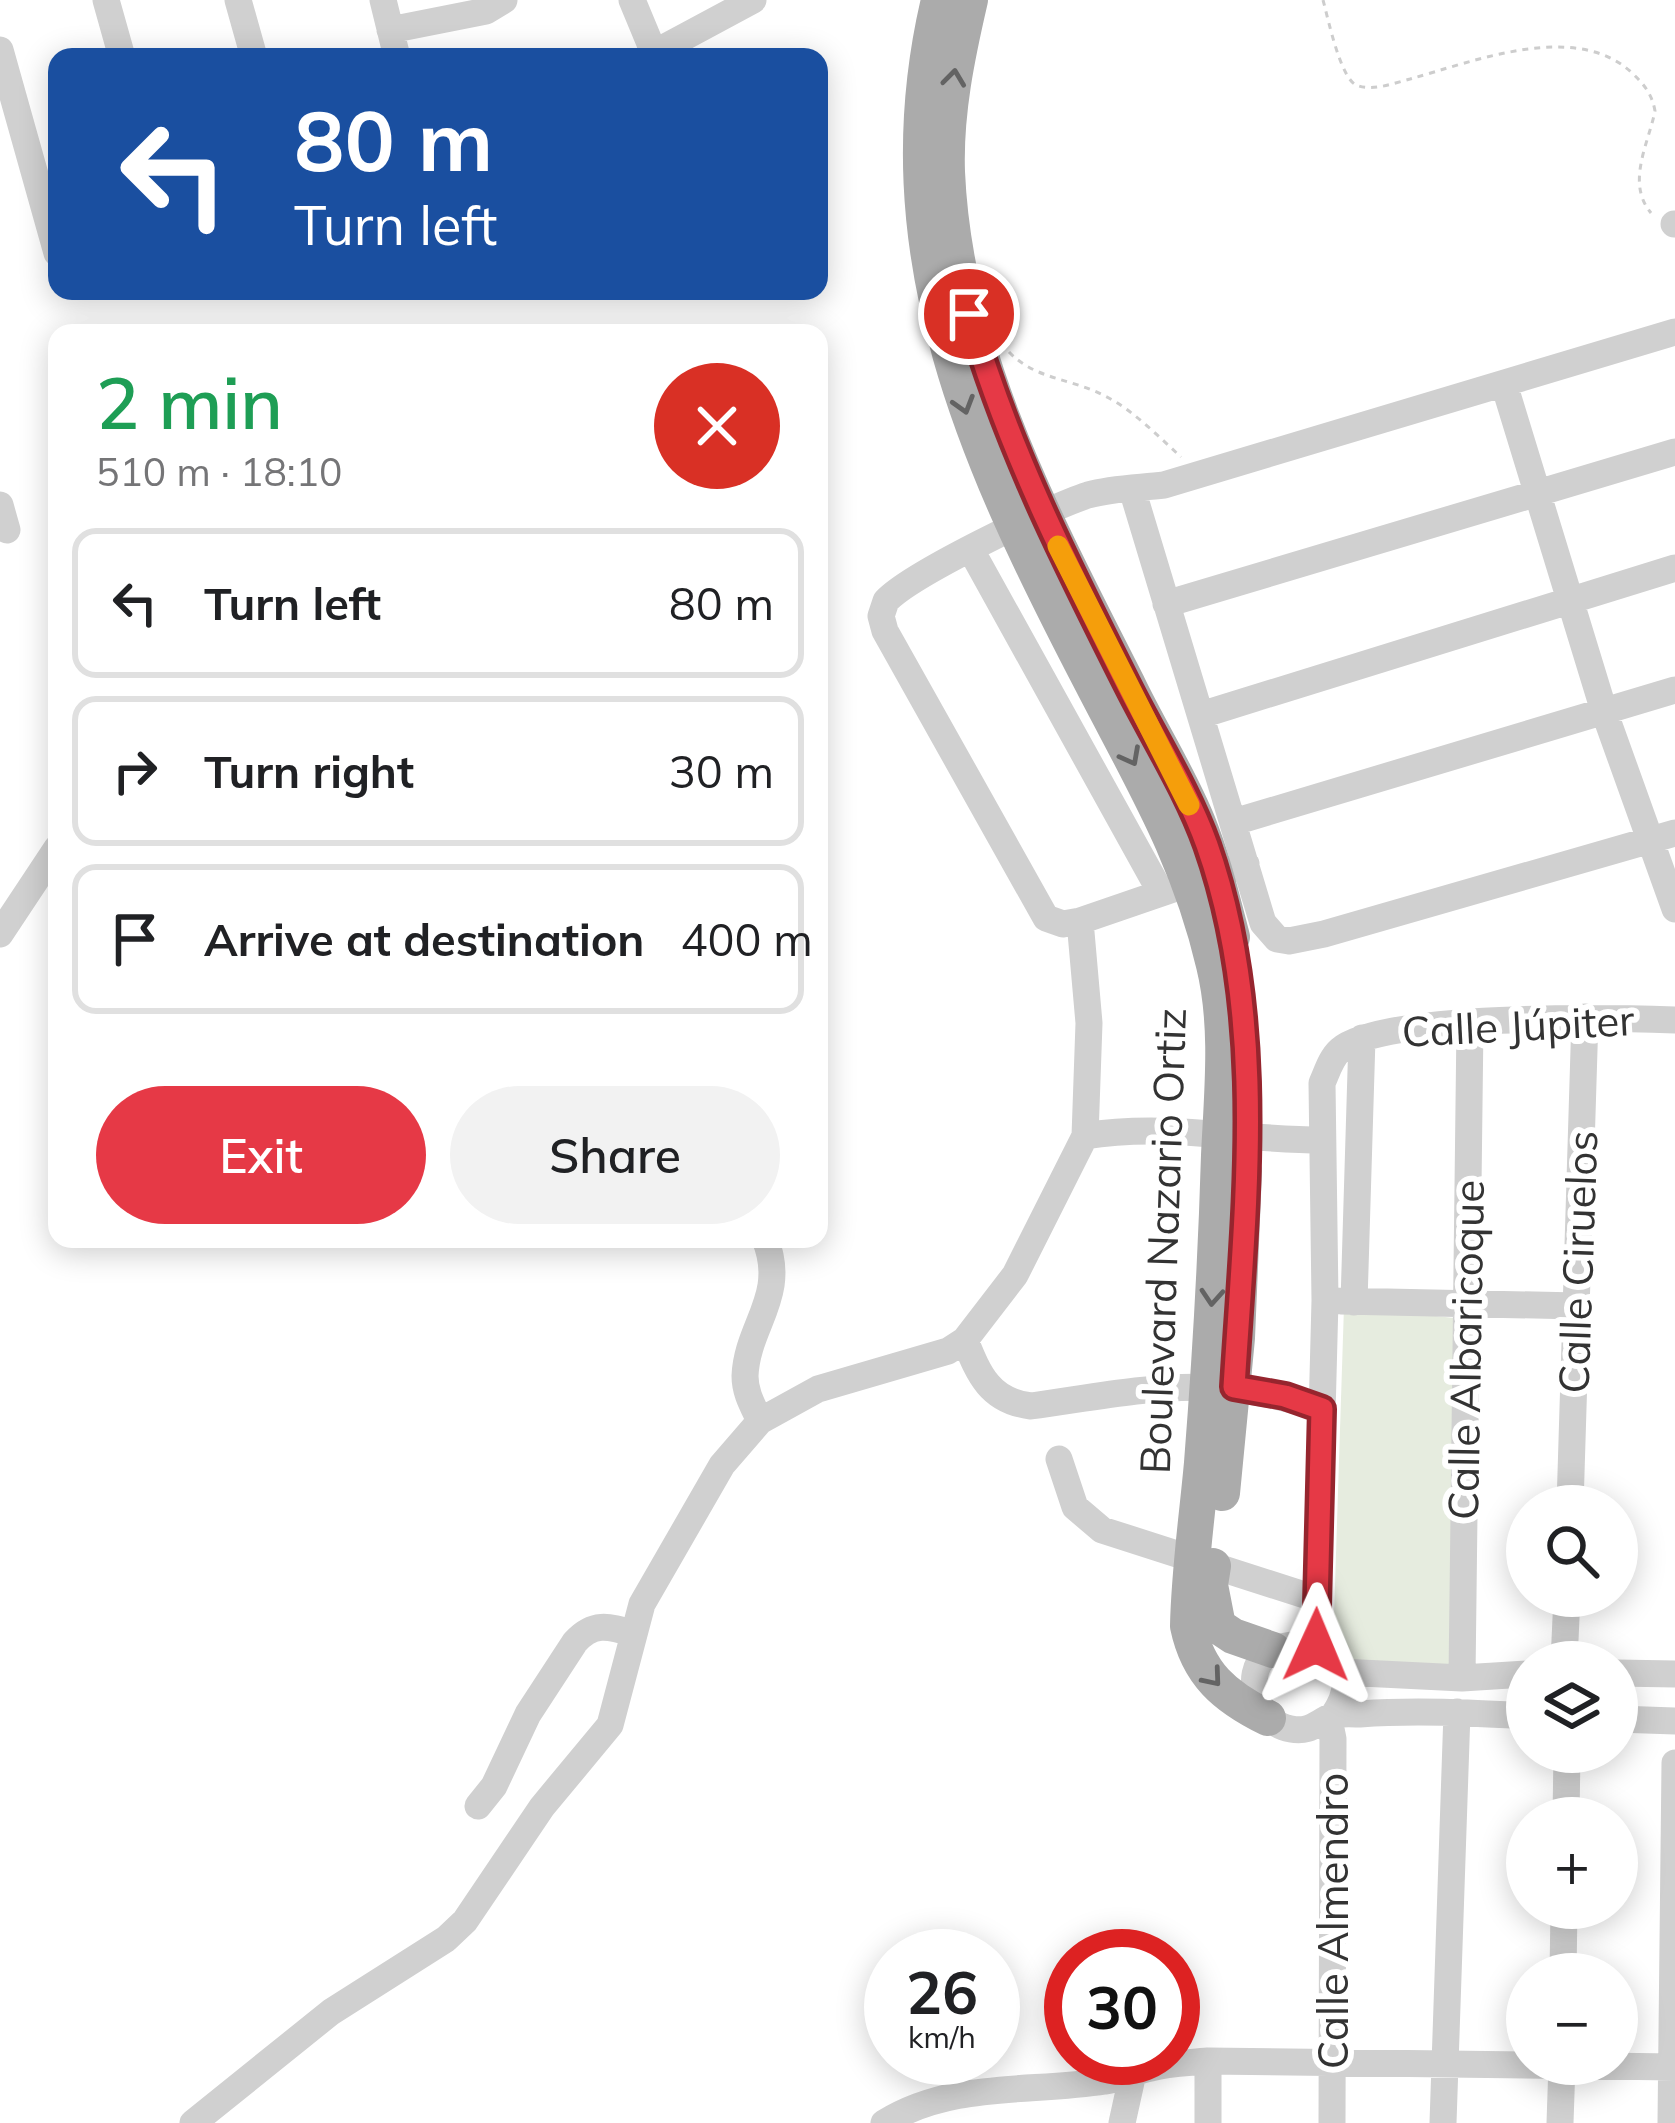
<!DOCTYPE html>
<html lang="en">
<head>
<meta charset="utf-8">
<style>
  body { margin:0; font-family:Mulish,sans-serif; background:#f2f2f2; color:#202124; height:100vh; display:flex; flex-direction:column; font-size:45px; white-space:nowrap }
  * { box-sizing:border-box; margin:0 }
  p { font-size:39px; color:#757577 }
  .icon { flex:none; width:66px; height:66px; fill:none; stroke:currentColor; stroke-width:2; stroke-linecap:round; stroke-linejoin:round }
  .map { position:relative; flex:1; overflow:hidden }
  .drawer { position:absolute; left:48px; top:324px; width:780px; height:924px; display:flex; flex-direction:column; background:#fff; border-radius:24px; box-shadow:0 6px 30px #0003 }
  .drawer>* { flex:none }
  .top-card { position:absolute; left:48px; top:48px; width:780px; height:252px; border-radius:24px; box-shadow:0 6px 30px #0003; background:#1a4fa0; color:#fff; overflow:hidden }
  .buttons { position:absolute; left:1506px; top:1485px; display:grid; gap:24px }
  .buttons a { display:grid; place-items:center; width:132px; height:132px; border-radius:50%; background:#fff; box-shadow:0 6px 30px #0003; font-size:60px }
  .speed { position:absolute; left:864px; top:1929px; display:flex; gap:24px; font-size:60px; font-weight:700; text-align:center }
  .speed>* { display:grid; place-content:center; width:156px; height:156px; border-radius:50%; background:#fff; box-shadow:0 6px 30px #0003; line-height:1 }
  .speed small { font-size:30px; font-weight:400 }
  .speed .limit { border:18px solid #d22; background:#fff; color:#111 }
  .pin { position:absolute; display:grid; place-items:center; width:102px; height:102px; color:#fff; margin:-51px; border:6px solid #fff; border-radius:50%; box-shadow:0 3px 12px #0007 }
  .me { position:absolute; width:132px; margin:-66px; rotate:1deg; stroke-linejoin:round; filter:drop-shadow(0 0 9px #0008) }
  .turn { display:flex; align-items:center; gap:42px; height:252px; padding:0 48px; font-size:54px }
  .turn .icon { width:156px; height:156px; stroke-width:2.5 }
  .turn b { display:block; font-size:84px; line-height:102px }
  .round { display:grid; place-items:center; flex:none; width:126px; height:126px; border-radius:63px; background:#f2f2f2 }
  .summary { display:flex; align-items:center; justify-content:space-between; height:204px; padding:0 48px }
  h1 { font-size:72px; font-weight:600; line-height:90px; color:#1e9e55 }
  .cta { display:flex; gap:24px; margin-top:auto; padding:24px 48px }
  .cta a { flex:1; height:138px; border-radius:72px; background:#e63946; color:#fff; font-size:48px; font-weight:600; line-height:138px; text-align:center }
  .cta a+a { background:#f2f2f2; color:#202124 }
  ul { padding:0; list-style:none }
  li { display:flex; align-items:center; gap:36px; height:150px; margin:0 24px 18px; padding:0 24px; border:6px solid #e0e0e0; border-radius:24px }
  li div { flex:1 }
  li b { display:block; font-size:45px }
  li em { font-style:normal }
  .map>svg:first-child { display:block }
  .green { fill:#e6ecdf }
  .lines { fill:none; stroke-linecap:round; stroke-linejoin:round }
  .path { stroke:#cdcdcd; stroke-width:3; stroke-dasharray:6 6; stroke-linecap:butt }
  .minor { stroke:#d0d0d0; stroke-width:27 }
  .major { stroke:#ababab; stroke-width:36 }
  .oneway { stroke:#636363 }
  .route-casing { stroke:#96252e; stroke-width:30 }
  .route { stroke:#e63946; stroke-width:21 }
  .slow { stroke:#f59e0b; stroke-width:21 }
  .labels { text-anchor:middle; stroke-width:12; stroke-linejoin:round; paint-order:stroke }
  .street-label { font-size:42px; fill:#333; stroke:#fff }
</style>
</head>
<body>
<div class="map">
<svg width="1675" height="2123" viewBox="0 0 1675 2123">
  <rect width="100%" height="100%" fill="#fff"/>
  <path class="green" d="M1344,1306L1454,1318L1452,1665L1354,1666L1333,1647Z"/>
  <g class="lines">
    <path class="path" d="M1323,0C1328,18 1340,77 1356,85C1372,92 1394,83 1410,79C1475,61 1575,21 1631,72C1644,84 1652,94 1655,111C1648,145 1626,183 1651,213
      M1009,352C1036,380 1071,378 1105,396C1133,410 1158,436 1181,457"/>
    <path class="minor" d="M106,0L122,57
      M238,0L254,57
      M383,0L397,57
      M632,0L654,53
      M390,30L486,11L504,0
      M0,50L57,253
      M647,57L753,0
      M1674,224H1675
      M1504,384L1604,711L1675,909
      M1132,489L1263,923L1277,939L1289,941L1324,934L1675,833
      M0,505L7,530
      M971,550L1160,891
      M1166,604L1675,452
      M1201,715L1675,568
      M1234,822L1675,690
      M1246,864L1080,921L1063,924L1046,918L885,631L881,616L886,601C911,574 1050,507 1088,495C1113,488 1139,488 1164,485L1675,332
      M0,934L57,848
      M1085,1136C1164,1123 1242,1140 1322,1140
      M1341,1301L1578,1306
      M1354,1302L1362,1038
      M965,1340C979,1375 990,1401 1031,1406C1139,1391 1213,1371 1322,1409
      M760,1421C753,1406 745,1393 745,1376C747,1325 788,1296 765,1239
      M1059,1459L1075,1507L1102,1530L1317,1599
      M1570,1506L1585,1017
      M1316,1645L1325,1300L1322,1083C1327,1072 1331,1058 1340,1050C1382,1013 1613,1018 1675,1020
      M1564,1662L1567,1596
      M1341,1672L1462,1678L1527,1674
      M1617,1673L1675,1674
      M1462,1678L1470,1023
      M1333,1716C1390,1632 1229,1617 1258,1700C1263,1715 1275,1726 1291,1729C1310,1733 1317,1722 1333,1716C1339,1713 1353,1714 1360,1714C1416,1710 1471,1713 1527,1716
      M1617,1719L1675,1721
      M1324,1723L1331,1729L1333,1739L1332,2123
      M478,1806L494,1786L528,1714L575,1642C593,1622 608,1626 632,1633
      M1566,1818L1567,1752
      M1563,1974L1564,1908
      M1208,2061V2123
      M193,2123L331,2012L446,1939L465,1921L542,1807L610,1725L642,1604L722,1465L760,1421L818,1389L948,1351L965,1340L1015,1275L1085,1136L1089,1023L1080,921
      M884,2123C952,2081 1030,2093 1105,2081C1121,2079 1135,2071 1151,2068C1169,2063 1189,2063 1208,2061L1675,2067
      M1122,2123L1133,2073
      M1443,2123L1457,1712
      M1560,2123L1562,2064
      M1671,2123L1675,1763"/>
    <path class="major" d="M939,0C879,253 978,464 1092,683C1142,780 1189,857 1214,965C1229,1026 1222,1093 1219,1155C1216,1258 1210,1361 1202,1463C1197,1518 1189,1572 1188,1626C1198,1674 1225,1697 1268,1718
      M970,0C957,56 945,113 947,172C955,357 1046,523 1128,685C1150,731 1179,776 1198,823C1213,860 1222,899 1232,937
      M1222,1493L1237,1338L1244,1171
      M1213,1566L1210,1585L1218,1626L1233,1636L1273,1650"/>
  </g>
  <defs><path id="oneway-chevron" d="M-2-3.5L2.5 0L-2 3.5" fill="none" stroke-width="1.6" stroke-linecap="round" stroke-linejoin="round" transform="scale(3)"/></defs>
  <g class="oneway">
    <use href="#oneway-chevron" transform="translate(954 78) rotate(-83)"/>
    <use href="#oneway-chevron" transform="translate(964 405) rotate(73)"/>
    <use href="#oneway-chevron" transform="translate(1131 757) rotate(62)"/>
    <use href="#oneway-chevron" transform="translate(1212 1297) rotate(94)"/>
    <use href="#oneway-chevron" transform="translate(1213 1678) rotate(50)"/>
  </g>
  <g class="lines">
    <g class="route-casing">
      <path id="route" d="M969,314C1007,447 1068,567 1130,690C1156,741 1188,792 1207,845C1268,1018 1245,1208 1234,1387L1285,1396L1322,1409L1316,1645"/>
    </g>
    <use href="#route" class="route"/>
    <path class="slow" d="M1058,546L1189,805"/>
  </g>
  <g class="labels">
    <g class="street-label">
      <text transform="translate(1518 1026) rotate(-3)" y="15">Calle Júpiter</text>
      <text transform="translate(1163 1241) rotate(-88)" y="15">Boulevard Nazario Ortiz</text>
      <text transform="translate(1578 1262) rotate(-88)" y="15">Calle Ciruelos</text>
      <text transform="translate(1466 1350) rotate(-89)" y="15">Calle Albaricoque</text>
      <text transform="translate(1333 1921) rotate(-90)" y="15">Calle Almendro</text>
    </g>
  </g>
</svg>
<div class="buttons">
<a><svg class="icon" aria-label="search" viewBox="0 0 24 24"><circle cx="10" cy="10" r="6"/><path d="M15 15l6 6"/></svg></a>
<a><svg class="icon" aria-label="layers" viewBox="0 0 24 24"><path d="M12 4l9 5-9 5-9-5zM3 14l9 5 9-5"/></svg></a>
<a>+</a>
<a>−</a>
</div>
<div class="speed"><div>26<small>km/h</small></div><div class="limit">30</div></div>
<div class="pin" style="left:969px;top:314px;background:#d93025"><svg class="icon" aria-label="arrive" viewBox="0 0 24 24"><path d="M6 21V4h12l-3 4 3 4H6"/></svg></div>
<svg class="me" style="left:1316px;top:1645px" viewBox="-20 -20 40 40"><path d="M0-17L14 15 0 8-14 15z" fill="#e63946" stroke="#fff" stroke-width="4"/></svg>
<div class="top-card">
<div class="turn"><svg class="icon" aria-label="left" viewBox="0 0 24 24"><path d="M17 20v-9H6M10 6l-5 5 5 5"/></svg><div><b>80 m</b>Turn left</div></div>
</div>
<section class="drawer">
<div class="summary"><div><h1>2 min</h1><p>510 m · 18:10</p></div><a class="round" style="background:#d93025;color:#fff"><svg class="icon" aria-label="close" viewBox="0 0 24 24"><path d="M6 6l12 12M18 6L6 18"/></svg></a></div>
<ul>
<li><svg class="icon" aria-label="left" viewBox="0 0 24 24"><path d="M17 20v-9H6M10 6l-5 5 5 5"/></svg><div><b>Turn left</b></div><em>80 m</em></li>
<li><svg class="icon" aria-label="right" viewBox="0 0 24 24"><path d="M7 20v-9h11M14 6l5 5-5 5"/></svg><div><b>Turn right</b></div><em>30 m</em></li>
<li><svg class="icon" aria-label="arrive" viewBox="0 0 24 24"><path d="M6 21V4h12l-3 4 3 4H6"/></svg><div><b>Arrive at destination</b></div><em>400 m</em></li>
</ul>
<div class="cta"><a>Exit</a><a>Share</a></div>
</section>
</div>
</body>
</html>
